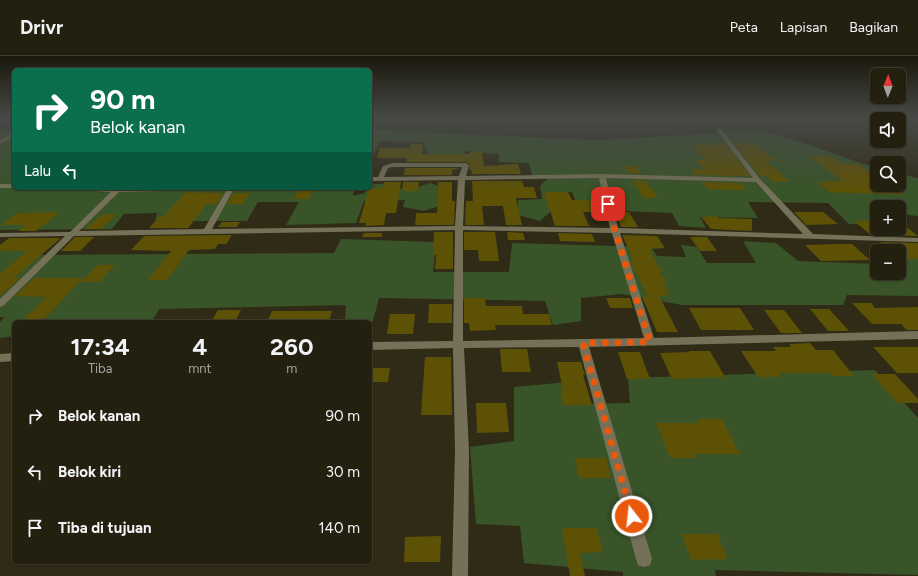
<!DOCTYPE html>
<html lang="id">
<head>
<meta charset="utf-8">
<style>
  body { margin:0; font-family:Figtree,sans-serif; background:#2b2819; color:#f1f3f6; height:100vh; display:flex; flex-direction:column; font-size:15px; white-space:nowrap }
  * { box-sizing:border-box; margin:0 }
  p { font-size:13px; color:#a3a39f }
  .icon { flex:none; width:22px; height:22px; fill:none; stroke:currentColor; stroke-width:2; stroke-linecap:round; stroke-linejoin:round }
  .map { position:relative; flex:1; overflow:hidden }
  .drawer { position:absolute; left:12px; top:264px; width:360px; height:244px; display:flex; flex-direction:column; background:#232010; border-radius:6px; box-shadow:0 1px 3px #0004,0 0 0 1px #403e30 }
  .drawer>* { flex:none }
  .top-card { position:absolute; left:12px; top:12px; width:360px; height:122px; border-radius:6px; box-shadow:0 1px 3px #0004,0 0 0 1px #403e30; background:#0b6e4f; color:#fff; overflow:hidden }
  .needle { width:26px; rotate:1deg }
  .fabs { position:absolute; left:870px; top:12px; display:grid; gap:8px }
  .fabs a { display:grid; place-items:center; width:36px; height:36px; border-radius:6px; background:#232010; box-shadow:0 1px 3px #0004,0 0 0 1px #403e30; font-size:20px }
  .pin { position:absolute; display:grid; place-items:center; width:34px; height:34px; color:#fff; margin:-17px; border-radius:8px; box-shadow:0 2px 6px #0006 }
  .me { position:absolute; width:44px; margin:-22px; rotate:344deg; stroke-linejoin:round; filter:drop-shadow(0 0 3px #0008) }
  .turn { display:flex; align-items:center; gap:14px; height:84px; padding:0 12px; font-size:18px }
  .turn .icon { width:52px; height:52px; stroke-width:2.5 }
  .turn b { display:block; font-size:28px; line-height:34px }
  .then { display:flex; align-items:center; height:38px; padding:0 12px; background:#0003; gap:8px; font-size:15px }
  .eta { display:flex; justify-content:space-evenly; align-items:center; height:68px; text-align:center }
  .eta b { font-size:24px; font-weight:700; line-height:28px }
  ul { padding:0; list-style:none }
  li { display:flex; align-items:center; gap:12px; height:56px; padding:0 12px }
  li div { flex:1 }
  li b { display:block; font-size:15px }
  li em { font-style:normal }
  header { display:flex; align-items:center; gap:24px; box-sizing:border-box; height:56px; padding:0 20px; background:#232010; border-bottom:1px solid #403e30 }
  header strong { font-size:19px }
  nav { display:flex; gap:22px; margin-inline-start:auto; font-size:14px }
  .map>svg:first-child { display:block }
  .green { fill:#395428 }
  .building { fill:#5d5105 }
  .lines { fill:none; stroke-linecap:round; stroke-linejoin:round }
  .minor { fill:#757159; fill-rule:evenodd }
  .route { stroke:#ea580c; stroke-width:7; stroke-dasharray:0 12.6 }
</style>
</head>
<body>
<header>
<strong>Drivr</strong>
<nav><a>Peta</a><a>Lapisan</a><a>Bagikan</a></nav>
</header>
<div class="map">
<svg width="918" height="520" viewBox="0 0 918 520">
  <rect width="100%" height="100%" fill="#2f2b16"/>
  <path class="green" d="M14,72V132H347L354,134L353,140L365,137L366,132H370V128H389L386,133L415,132L430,127L443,132L445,148L424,155L403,151L405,144L364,145L356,167L286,169L299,146H258L247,165H155L157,157L124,158L112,173L0,174V74Z
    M370,73L435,77L597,84L759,75C800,83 837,101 877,112V129H899V118L918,122V160L899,158V151H877V158L870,159L877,169L849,168L828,147L748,146L758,162L700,161L706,172L679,170L672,157L622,155L618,145L575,144L572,136H556L558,149L540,165L518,159V144L542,143L540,130L551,119H532L529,107L499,106V98L466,95L460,102L428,99L423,86L380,85L370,105Z
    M341,183L436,186L433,216H509L512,187L651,191L657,200L686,201L681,189L697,191L707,207H756L743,185L776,187L798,205L877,208V217H899V208H908L902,194L918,195V240L847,239L843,249H682L622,238L581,242V265L553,269L545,245L379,242L373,265L369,266H345L346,249L159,253L153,264H56L53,266H14V280L0,282V266L5,261H0V192L42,191L35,199L334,197Z
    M875,314L918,362V519L715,514L716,520H623V516L524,507L520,470L476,468L470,391L514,385V331L568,326L573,348L630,347L628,322Z"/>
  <path class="building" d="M711,87H725L750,120L695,119L691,114L704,113L695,104H706L692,89H714Z
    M733,87H754L777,105H766L790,126H773L767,120H760Z
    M411,88H423L422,98H470V96H482L484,110L518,108L521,118H472L471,113H469L470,108L466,106H407V102H377L380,92H410Z
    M809,100H831L843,108H859L877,121V129H889L904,139L830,136L817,126L843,125Z
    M623,110H636L641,118L628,117Z
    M405,112H460L452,114V119H404Z
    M632,124L645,125L658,142H644Z
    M472,125H522L524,131H534L537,142H516L522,169H506L503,150H482L484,169H465L466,145H473Z
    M384,126H401L396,157H386L384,169L366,170V167H359L369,132H383Z
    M403,126H419L418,135H402Z
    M438,126H452V145H455L454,169H415L416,157H437Z
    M701,126L740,127L747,134L708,133Z
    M299,132H314L309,143H294Z
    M186,136L223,137L217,148H207L188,172H149L159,161H163Z
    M544,136H568L572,144H602L605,156H583L589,170H555Z
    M233,137H250L243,148H227Z
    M60,156L36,175H18L26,169H1L18,157Z
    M616,156H629L638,171H621Z
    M794,156H823L838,168L806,169Z
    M117,158L101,173H85L101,159Z
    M717,160L718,162L752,163V175L711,173L701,161Z
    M854,165H869L877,171V173H899V165L918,180L871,179Z
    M222,166H240L237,171H218Z
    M434,176H453V213H435L436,199H433Z
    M464,176H495L499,205H479L478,194H464Z
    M507,176L523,177L525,184H508Z
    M364,177H382V181H362Z
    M558,177L592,178L595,186L560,185Z
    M232,179L226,188H218L215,193L189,194L167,224H148L171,195L131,194L144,180Z
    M622,179L657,180L665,192L649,193L662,216H660L667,228H663L669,239L659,240L678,276H657L642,241H648L632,209L631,205H634Z
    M75,181H94L80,195H61Z
    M690,181H707L717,195H700Z
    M9,182H61L14,222H20L0,240V218L27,195H0V189Z
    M880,186L918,187V203H899V195H891Z
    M836,188H852L870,204L821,205L805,189Z
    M97,209H115L99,226H81Z
    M34,222H83L42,265H22L46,241L15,240Z
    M464,242H485L486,250H522L523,258H549L552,269H495L496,274L470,275L469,267H464Z
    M606,242H630L633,252H610Z
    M852,247H871L875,252L918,251V274H907L901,268H872Z
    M429,248H452V267H428Z
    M689,252H740L754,274H701Z
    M810,253H829L849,275H828Z
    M218,254H241L236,264H212Z
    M764,254H784L802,277H781Z
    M272,255H332L329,266H267Z
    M390,258H415L413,278H387Z
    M810,287L816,294H833L854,320H832L829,317H778L781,321H758L741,295H776L773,291H791L789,288Z
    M873,291H918V317H897Z
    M500,293H527L531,316H502Z
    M689,295H710L725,321L672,323L660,297L689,296Z
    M618,296H640L650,323H627Z
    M425,301H451L452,359H421Z
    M557,306H581L585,319H583L592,349H563L560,334H563Z
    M370,312H390L388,326H370Z
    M872,318H895L918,343V347H897Z
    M476,347H506L509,376L477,377Z
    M697,363H722L740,398H695L696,402H670L656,367H699Z
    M575,402H606L611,422H579Z
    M562,472H597L603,496L580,497L585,520H570Z
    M682,478H717L728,503L691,504Z
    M441,480L440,506H404L405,481Z"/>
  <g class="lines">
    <path class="minor" d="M720,72L760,123L813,178L918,182V186L620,177L654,282L918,275V283L589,291L652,503L650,509L644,511L638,509L636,503L579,291L464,292L469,395L468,520H452L455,395L453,292L370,294V286L453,285L455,174L74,180L3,250L0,251V243L65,180L0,181V177L70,176L111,136L78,134L75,132H206L203,134L119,136L79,175L204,173L228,132H234L212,173L455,170L458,124L370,125V121H378L383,110L392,107H466L469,109L466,120L602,118L753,122L717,74ZM392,111H462L459,120L384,121L388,112ZM599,122L610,172L463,170L465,124ZM606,122L756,126L803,178L618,172ZM463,174L612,177L644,282L463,285Z
      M14,76V80L0,88V84Z
      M0,128H14V132H0Z
      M14,297V305L0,306V298Z"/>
  </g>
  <linearGradient id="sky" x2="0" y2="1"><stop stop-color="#1a180c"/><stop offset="0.46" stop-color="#474a47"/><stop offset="1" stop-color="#474a47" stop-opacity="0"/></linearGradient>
  <rect width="918" height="136" fill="url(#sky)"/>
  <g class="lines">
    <path class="route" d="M608,148L615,175L650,286L583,287L632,460"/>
  </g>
</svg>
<div class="fabs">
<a><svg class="needle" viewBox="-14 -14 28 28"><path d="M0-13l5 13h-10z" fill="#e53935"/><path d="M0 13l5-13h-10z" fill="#a3a39f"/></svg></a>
<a><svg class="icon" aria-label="sound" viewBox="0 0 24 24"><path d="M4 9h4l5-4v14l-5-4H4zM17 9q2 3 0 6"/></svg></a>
<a><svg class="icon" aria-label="search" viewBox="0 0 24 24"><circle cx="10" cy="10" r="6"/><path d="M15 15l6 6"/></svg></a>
<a>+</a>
<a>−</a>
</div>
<div class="pin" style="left:608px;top:148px;background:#d93025"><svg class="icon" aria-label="arrive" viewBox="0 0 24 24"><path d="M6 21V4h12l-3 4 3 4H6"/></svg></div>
<svg class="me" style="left:632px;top:460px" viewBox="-20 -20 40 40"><circle r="17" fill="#ea580c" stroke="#fff" stroke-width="3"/><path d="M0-11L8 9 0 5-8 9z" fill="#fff"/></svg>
<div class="top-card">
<div class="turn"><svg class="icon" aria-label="right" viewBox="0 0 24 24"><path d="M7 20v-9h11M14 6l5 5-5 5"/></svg><div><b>90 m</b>Belok kanan</div></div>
<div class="then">Lalu<svg class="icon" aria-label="left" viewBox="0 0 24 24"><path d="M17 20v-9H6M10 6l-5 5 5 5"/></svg></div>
</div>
<section class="drawer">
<div class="eta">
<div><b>17:34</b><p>Tiba</p></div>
<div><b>4</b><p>mnt</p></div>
<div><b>260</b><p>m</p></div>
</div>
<ul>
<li><svg class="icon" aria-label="right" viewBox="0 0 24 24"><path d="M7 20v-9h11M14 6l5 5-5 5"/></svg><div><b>Belok kanan</b></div><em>90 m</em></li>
<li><svg class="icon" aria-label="left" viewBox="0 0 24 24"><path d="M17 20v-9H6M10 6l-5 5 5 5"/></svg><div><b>Belok kiri</b></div><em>30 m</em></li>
<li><svg class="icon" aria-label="arrive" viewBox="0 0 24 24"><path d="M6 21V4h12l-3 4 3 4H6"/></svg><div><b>Tiba di tujuan</b></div><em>140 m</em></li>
</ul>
</section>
</div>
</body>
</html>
